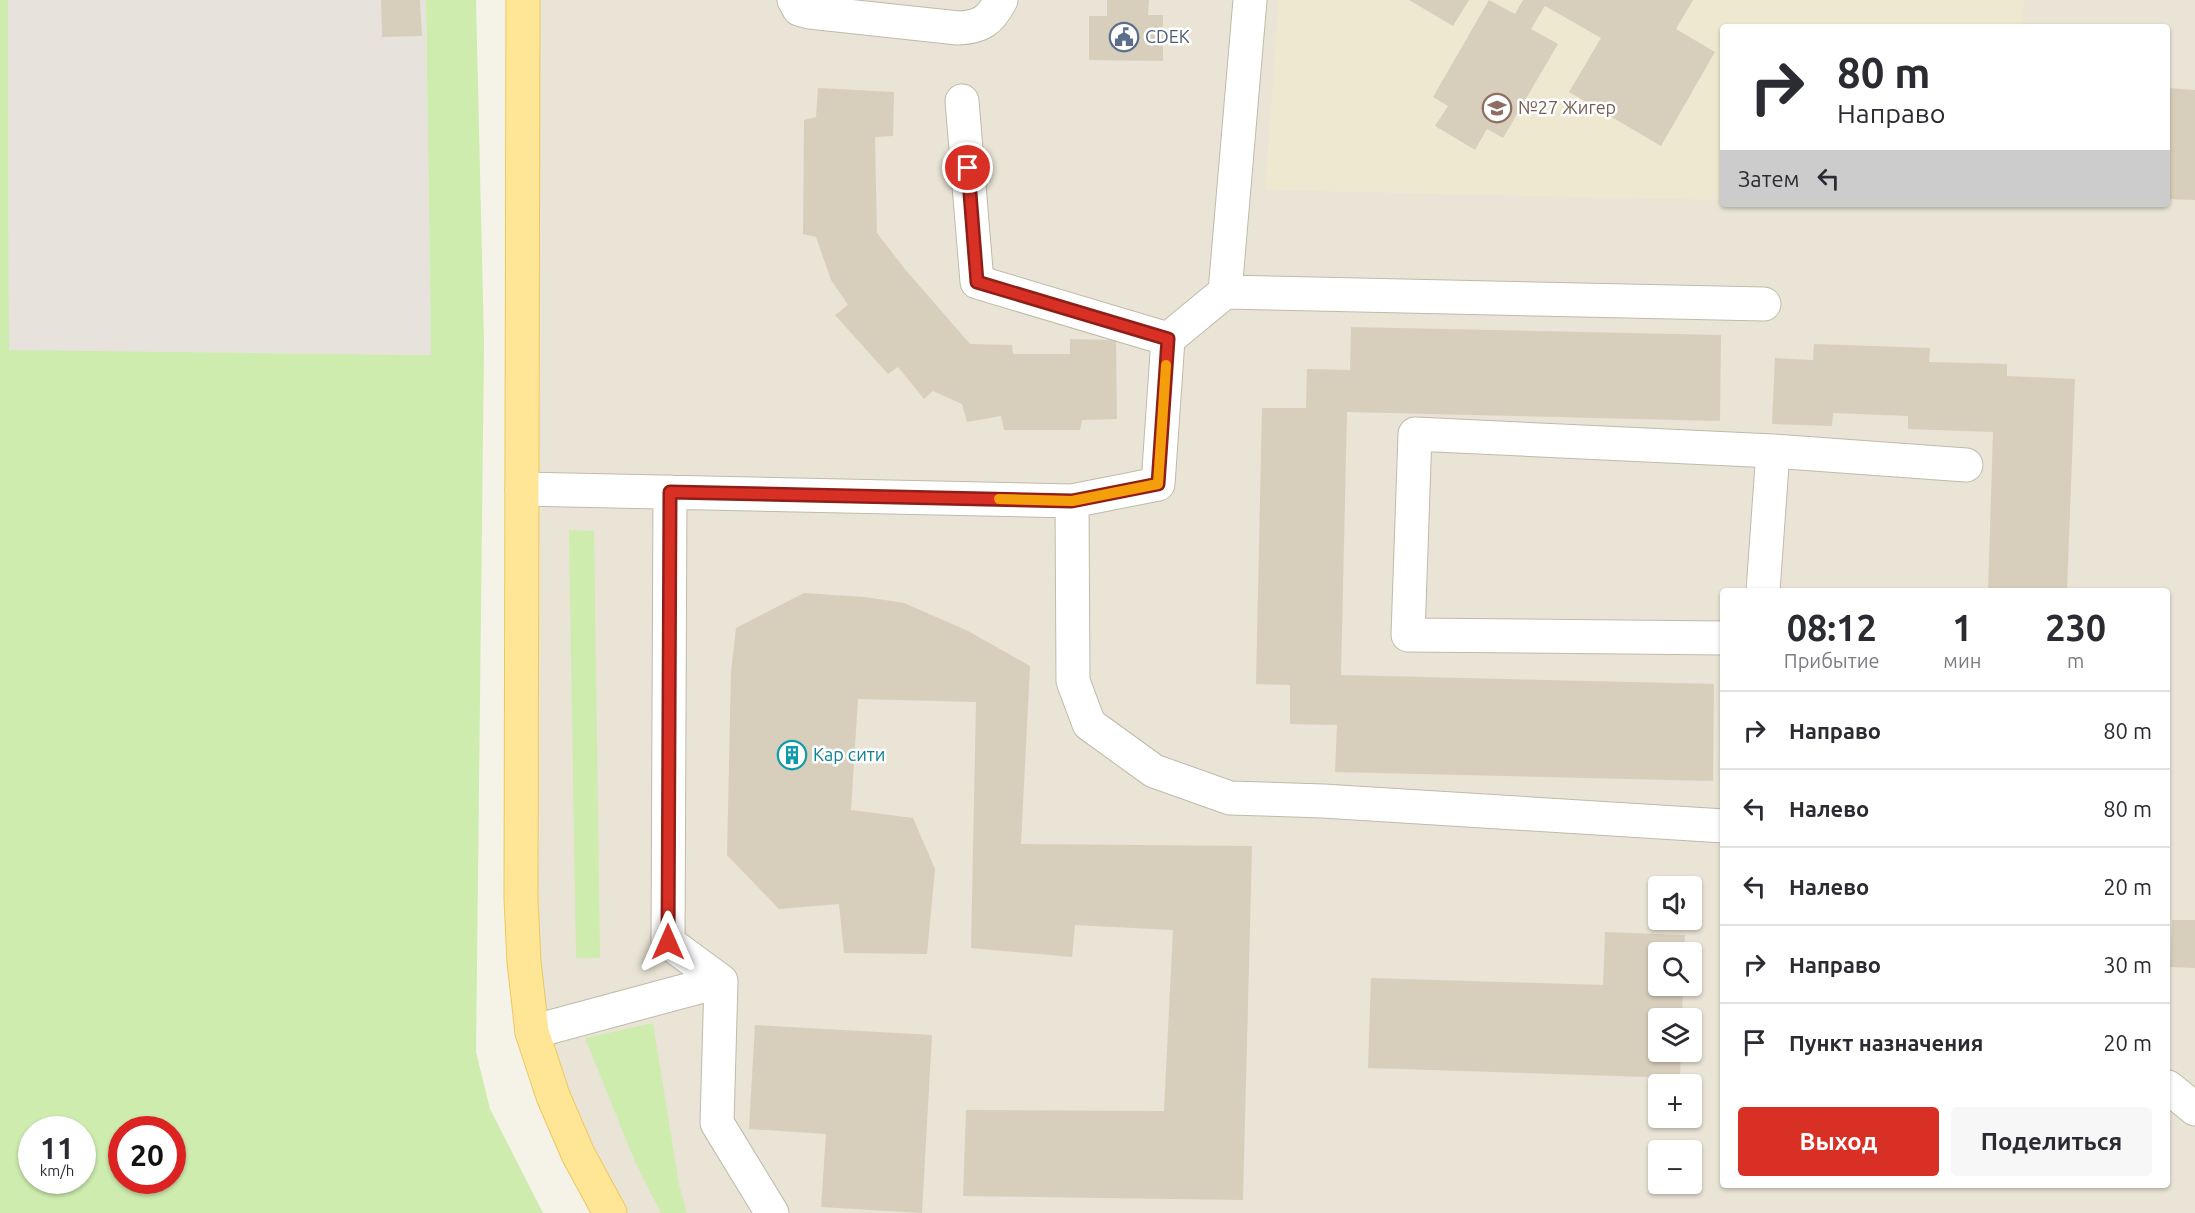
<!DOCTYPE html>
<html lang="ru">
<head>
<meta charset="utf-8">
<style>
  body { margin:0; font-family:Ubuntu,sans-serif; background:#f7f7f7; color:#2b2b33; height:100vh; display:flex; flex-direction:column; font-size:22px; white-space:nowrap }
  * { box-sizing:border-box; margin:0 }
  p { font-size:20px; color:#7c7c81 }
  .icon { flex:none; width:33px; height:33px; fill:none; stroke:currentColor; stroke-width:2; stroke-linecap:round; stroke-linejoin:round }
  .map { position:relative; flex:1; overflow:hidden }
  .side { position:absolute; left:1720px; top:588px; width:450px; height:600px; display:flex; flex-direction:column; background:#fff; border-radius:6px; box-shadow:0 2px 4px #0004 }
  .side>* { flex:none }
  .hud { position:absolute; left:1720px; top:24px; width:450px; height:183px; border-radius:6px; box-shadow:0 2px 4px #0004; background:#fff; color:#2b2b33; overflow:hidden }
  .buttons { position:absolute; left:1648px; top:876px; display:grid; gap:12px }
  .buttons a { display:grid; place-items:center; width:54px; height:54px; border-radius:6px; background:#fff; box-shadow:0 2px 4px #0004; font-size:30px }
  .speed { position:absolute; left:18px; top:1116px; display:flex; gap:12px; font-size:30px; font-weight:700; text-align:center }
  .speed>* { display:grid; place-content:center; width:78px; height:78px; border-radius:50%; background:#fff; box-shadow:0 2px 4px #0004; line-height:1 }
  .speed small { font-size:15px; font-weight:400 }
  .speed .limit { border:9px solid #d22; background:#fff; color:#111 }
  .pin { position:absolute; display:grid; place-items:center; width:51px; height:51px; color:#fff; margin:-26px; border:3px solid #fff; border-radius:50%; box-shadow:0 2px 6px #0007 }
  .me { position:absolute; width:66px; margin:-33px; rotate:0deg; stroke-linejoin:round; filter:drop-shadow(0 0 4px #0008) }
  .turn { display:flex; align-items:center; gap:21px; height:126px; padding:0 18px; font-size:27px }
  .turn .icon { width:78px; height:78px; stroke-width:2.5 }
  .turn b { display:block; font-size:42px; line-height:51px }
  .then { display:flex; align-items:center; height:57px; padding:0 18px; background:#0003; gap:12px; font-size:22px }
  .eta { display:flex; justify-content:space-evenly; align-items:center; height:102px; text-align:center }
  .eta b { font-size:36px; font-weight:600; line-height:42px }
  .primary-button { display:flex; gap:12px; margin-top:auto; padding:12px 18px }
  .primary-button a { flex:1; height:69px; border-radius:6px; background:#d93025; color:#fff; font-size:24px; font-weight:600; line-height:69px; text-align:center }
  .primary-button a+a { background:#f7f7f7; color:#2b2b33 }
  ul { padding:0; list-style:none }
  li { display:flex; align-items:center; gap:18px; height:78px; padding:0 18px; border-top:2px solid #e1e1e2 }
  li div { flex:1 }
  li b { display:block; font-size:22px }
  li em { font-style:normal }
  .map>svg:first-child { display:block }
  .residential { fill:#e9e4d5; fill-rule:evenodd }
  .industrial { fill:#e7e3dc }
  .education { fill:#efe8d1 }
  .green { fill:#cdecae; fill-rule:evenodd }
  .building { fill:#d8cebc }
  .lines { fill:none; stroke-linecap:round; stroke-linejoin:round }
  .minor-casing { stroke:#c1baaa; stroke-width:35 }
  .major-casing { stroke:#ecc95e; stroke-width:35 }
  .minor { stroke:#fff; stroke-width:33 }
  .major { stroke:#ffe697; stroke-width:33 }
  .route-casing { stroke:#8d1f18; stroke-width:15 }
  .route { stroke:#d93025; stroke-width:10 }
  .slow { stroke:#f59e0b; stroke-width:10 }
  .labels { text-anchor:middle; stroke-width:5; stroke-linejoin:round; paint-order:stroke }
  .service-label { font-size:18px; fill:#4e5e75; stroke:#fff; text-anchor:start }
  .education-label { font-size:18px; fill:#785e54; stroke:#fff; text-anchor:start }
  .culture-label { font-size:18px; fill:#0d838f; stroke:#fff; text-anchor:start }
</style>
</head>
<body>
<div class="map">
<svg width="2195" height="1213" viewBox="0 0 2195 1213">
  <rect width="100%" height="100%" fill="#f5f2e8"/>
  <path class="residential" d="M523,0H2195V1213H610L532,1032ZM1724,27H2168V204H1724ZM1724,591H2168V1185H1724ZM1659,886H1692V920H1659ZM1659,952H1692V986H1659ZM1659,1018H1692V1052H1659ZM1659,1084H1692V1118H1659ZM1659,1150H1692V1184H1659Z"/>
  <path class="industrial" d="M8,0H426L431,355L9,351Z"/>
  <path class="education" d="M1279,0H2024L2022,27H1724L1723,200L1265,190Z"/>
  <path class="green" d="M0,0H8L9,350L431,355L426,0H476L484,344L476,1052L490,1109L543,1213H0ZM32,1130H82V1180H32ZM122,1130H172V1180H122Z
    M569,530L594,531L600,958H576Z
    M653,1023L679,1185L687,1213H661L636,1164L585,1038Z"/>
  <path class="building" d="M381,0H420L422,36L382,37Z
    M1107,0H1149L1148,15H1163V61L1089,60V16H1107Z
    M1409,0H1469L1453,26Z
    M1489,0L1515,14L1523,0H1693L1676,29L1715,52L1661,146L1569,92L1601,38L1545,6L1531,29L1558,44L1503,138L1487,129L1475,150L1435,126L1448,106L1433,97Z
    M818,88L894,92L893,136L875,137L877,233L904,268L970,344L1012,345L1013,354H1070V339L1116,340L1117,419L1082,420L1080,430H1004L1001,416L967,422L962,404L933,391L924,399L898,367L888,374L835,315L848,305L831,280L816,237L803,234L804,120L816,117Z
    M2168,88L2195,90V200L2168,199Z
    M1351,327L1721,335L1720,421L1347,412L1341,675L1714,684L1713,781L1335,772L1337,725L1290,724V685L1256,684L1262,408H1306L1307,369L1350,370Z
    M1814,344L1930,348L1929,362L2007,364V376L2075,379L2067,591H1988L1993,432L1908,429V416L1833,413L1832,426L1772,424L1775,358L1813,360Z
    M804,593L865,597L904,603L968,631L1030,666L1021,844L1252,846L1243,1200L963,1196L966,1110L1164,1111L1173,930L1075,925L1072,957L971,948L976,702L858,699L851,810L913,818L935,869L927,954L844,953L839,904L779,909L727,855L731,672L736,628Z
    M2172,920H2195V968L2170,967Z
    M1605,932L1685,935L1684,952H1659V986H1683L1682,1018H1659V1052H1681L1680,1078L1368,1068L1371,978L1603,985Z
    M755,1025L932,1035L922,1213L821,1207L826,1134L749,1129Z"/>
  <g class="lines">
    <g class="minor-casing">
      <path id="minor" d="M794,0L799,9L810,12L958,28C981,27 990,21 1001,0
        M1225,292L1250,0
        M1168,339L1225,292L1764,304
        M522,489L1072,501L1158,484L1168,339L977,282L962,101
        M670,492L668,942L721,981
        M1072,501L1073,681L1089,724L1154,771L1230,798L1323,801L1724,826
        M1763,591L1773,451
        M1724,638L1408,635L1415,434L1773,451L1966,465
        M532,1032L721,981L717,1123L772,1213
        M2168,1087L2195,1109"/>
    </g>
    <g class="major-casing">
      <path id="major" d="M523,0L521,899L524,962L532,1032L553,1096L578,1154L610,1213"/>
    </g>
    <use href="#minor" class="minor"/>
    <use href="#major" class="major"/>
  </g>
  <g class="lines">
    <g class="route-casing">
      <path id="route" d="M668,942L670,492L1072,501L1158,484L1168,339L977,282L968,168"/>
    </g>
    <use href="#route" class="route"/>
    <path class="slow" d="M999,499L1072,501L1158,484L1166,365"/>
  </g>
  <defs>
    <g id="civic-ring" transform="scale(1.5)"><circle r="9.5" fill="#fff" stroke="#5c6f8a" stroke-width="1.5"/><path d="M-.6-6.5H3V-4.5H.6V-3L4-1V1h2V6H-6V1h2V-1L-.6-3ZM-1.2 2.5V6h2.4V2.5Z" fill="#5c6f8a"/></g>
    <g id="school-ring" transform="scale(1.5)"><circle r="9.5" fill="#fff" stroke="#8d6e63" stroke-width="1.5"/><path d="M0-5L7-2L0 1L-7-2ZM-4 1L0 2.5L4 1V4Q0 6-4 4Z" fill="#8d6e63"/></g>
    <g id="building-ring" transform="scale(1.5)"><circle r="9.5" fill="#fff" stroke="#0f9aa8" stroke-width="1.5"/><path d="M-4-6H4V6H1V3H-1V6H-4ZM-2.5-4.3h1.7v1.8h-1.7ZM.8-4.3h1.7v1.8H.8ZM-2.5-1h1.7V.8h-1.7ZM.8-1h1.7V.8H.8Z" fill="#0f9aa8"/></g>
  </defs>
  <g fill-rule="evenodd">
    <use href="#civic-ring" x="1124" y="37"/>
    <use href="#school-ring" x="1497" y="108"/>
    <use href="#building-ring" x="792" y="755"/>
  </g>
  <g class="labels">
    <g class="service-label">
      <text x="1145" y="43">CDEK</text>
    </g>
    <g class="education-label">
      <text x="1518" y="114">№27 Жигер</text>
    </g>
    <g class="culture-label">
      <text x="813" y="761">Кар сити</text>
    </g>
  </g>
</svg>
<div class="buttons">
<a><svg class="icon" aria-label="sound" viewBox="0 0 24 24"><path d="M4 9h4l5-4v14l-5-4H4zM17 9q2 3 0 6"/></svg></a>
<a><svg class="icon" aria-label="search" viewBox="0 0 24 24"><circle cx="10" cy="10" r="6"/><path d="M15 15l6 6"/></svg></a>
<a><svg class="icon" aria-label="layers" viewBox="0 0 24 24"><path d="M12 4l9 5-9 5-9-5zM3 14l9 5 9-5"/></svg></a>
<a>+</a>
<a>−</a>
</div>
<div class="speed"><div>11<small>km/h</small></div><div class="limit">20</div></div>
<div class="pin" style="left:968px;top:168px;background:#d93025"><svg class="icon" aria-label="arrive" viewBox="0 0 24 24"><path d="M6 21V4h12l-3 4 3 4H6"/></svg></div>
<svg class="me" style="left:668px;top:942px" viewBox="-20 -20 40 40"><path d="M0-17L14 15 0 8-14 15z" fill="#d93025" stroke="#fff" stroke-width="4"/></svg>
<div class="hud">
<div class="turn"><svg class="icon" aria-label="right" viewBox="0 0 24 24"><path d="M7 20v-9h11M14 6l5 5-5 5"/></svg><div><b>80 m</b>Направо</div></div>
<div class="then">Затем<svg class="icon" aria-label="left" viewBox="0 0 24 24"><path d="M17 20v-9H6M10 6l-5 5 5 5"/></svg></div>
</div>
<section class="side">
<div class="eta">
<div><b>08:12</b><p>Прибытие</p></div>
<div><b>1</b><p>мин</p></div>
<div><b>230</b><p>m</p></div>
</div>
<ul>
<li><svg class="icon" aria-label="right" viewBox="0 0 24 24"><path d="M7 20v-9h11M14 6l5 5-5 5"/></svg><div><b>Направо</b></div><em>80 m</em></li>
<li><svg class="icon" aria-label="left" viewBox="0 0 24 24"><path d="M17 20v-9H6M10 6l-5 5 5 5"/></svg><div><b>Налево</b></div><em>80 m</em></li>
<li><svg class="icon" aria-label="left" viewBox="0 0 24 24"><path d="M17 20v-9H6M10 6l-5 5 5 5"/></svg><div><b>Налево</b></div><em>20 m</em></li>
<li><svg class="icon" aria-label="right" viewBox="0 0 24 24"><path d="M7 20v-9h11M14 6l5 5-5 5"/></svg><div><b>Направо</b></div><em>30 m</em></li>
<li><svg class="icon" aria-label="arrive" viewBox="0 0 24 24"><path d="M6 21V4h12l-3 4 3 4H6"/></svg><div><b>Пункт назначения</b></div><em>20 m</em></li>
</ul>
<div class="primary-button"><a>Выход</a><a>Поделиться</a></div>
</section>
</div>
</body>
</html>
